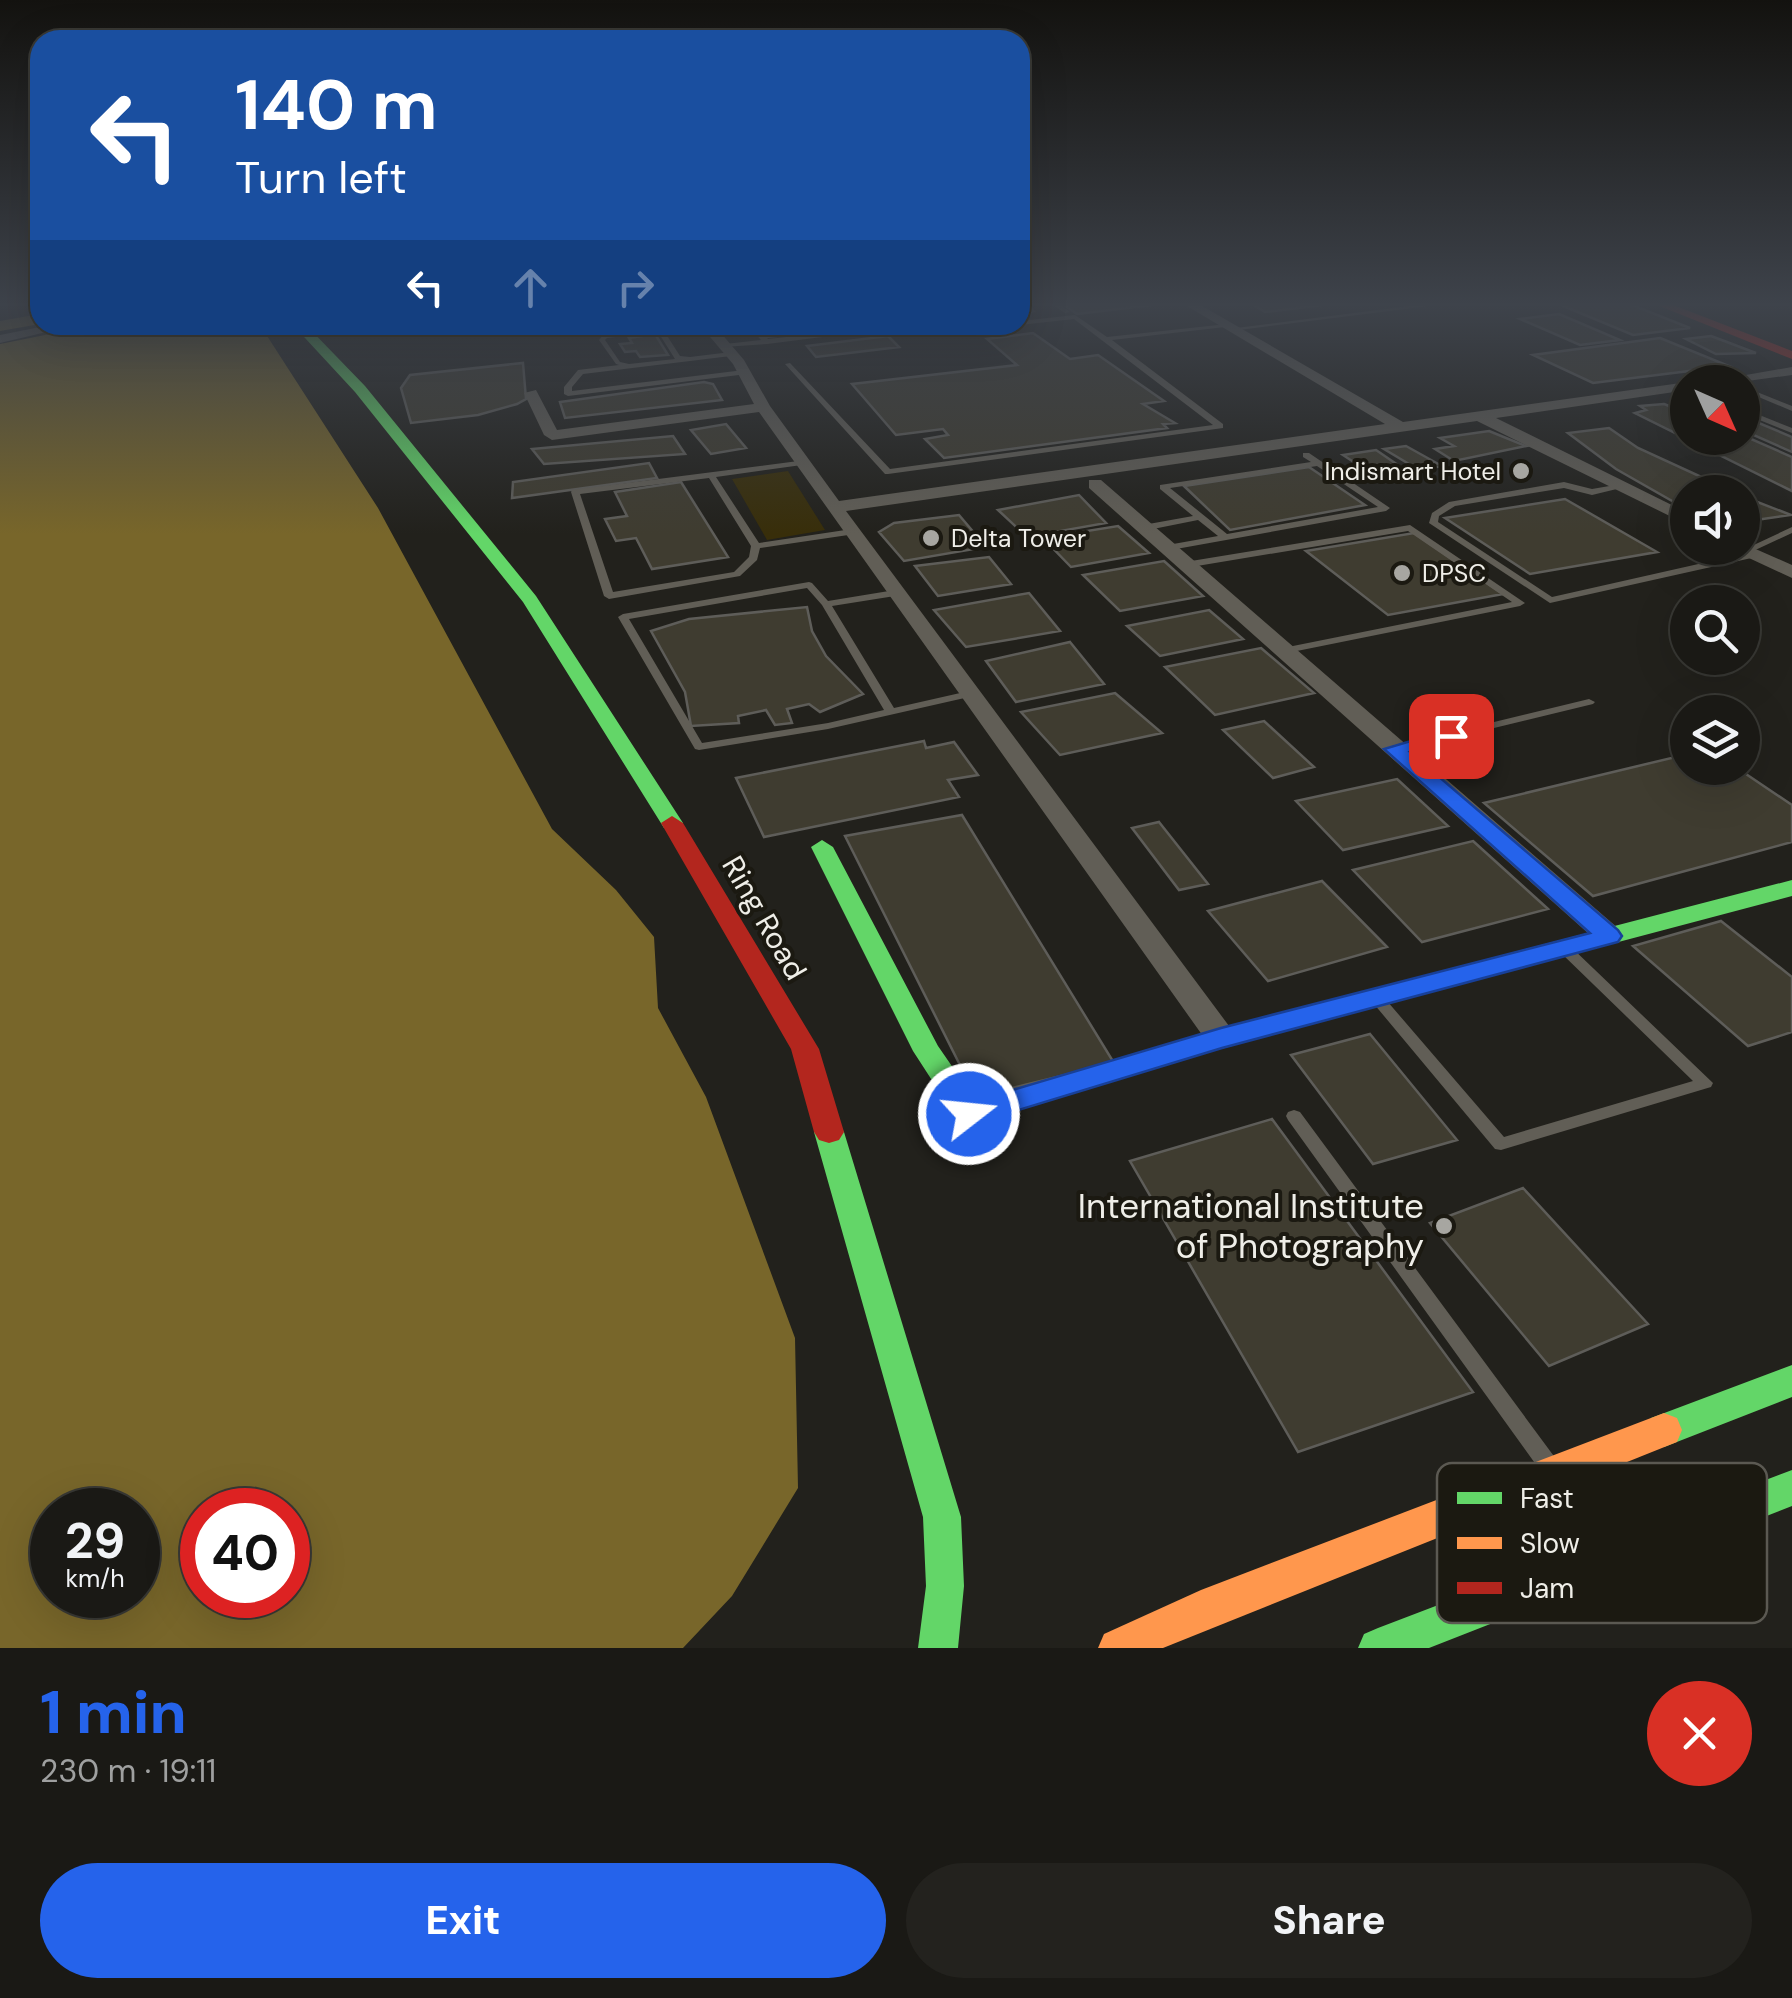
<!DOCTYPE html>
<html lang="en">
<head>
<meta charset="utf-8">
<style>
  body { margin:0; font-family:"DM Sans",sans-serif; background:#23221e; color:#f1f3f6; height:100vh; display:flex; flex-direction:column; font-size:38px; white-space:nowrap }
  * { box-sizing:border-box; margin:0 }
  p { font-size:32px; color:#9fa0a0 }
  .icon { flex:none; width:55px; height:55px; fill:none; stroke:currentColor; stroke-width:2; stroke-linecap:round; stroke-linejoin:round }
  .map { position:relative; height:1648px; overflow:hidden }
  .sheet { display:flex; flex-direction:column; background:#1a1915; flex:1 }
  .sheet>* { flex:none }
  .top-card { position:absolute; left:30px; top:30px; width:1000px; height:305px; border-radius:30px; box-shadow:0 10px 40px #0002,0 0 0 2px #383834; background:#1a4fa0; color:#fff; overflow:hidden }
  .needle { width:65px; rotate:135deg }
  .buttons { position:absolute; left:1670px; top:365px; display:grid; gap:20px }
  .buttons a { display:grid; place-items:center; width:90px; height:90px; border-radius:50%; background:#1a1915; box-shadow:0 10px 40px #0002,0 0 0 2px #383834; font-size:50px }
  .speed { position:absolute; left:30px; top:1488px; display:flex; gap:20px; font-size:50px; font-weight:700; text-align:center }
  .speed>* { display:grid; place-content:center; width:130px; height:130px; border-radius:50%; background:#1a1915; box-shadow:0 10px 40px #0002,0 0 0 2px #383834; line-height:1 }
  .speed small { font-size:25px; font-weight:400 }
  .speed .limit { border:15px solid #d22; background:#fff; color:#111 }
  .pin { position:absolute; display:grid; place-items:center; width:85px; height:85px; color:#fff; margin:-42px; border-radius:20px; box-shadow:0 5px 15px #0006 }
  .me { position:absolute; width:110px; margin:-55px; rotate:74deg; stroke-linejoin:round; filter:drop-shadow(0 0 8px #0008) }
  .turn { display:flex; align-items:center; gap:35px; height:210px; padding:0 40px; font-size:45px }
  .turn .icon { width:130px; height:130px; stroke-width:2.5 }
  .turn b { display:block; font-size:70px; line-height:85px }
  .lanes { display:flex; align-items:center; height:95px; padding:0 40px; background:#0003; justify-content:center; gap:50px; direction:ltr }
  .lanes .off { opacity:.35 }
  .round { display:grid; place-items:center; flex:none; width:105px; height:105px; border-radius:52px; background:#23221e }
  .overview { display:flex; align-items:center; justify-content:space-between; height:170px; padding:0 40px }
  h1 { font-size:60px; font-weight:800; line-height:75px; color:#2563eb }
  .cta { display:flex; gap:20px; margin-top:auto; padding:20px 40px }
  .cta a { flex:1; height:115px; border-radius:60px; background:#2563eb; color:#fff; font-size:40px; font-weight:800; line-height:115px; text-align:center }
  .cta a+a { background:#23221e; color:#f1f3f6 }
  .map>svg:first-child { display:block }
  .green { fill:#382e0a }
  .water { fill:#78662a; fill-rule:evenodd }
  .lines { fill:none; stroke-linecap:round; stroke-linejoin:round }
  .canal { fill:#78662a; fill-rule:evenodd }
  .building { fill:#3f3c30; stroke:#5e5d59; stroke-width:2.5 }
  .lane { fill:#615e56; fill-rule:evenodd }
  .street { fill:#615e56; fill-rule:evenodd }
  .fast { fill:#63d668; fill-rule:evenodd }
  .slow { fill:#ff974d; fill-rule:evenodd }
  .jam { fill:#b3261e; fill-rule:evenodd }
  .route { fill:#2563eb; stroke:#184099; stroke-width:2.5 }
  .poi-dot { fill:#a7a6a1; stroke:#1b1911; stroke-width:4 }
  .labels { text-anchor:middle; stroke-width:8; stroke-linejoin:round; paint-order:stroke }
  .far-poi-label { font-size:25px; fill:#efeee8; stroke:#1b1911; text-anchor:start }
  .street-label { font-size:30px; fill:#efeee8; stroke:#1b1911 }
  .near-poi-label { font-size:35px; fill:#efeee8; stroke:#1b1911; text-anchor:end }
  .key { fill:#1b1911; stroke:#5b5952; stroke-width:2.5 }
  .key-label { font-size:28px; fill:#efeee8 }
</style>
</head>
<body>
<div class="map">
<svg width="1792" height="1648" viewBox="0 0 1792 1648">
  <rect width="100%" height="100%" fill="#22211c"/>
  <path class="green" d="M788,471L825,530L767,540L732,479Z"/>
  <path class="water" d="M95,325H260L378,508L552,829L616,890L654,937L658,1008L706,1097L795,1338L798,1488L732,1596L683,1648H0V344ZM52,1510H138V1595H52ZM202,1510H288V1595H202Z"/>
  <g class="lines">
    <path class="canal" d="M40,314V324L0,331V321Z"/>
  </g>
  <path class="building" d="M1061,303H1159L1161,304L1077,314Z
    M1250,303H1339L1265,312Z
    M1556,303H1627L1690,328L1633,335Z
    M1559,314L1620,340L1580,345L1520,319Z
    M756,325H815L821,331L767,337Z
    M1033,333L1070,359L1098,355L1164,401L1143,404L1175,423L1163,424L1167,428L944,458L925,439L948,435L943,429L896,435L852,384L1017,365L987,339Z
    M655,334L668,355L640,357L636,351L625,352L620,344L632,343L629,338Z
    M888,336L899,347L816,357L807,346Z
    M1711,336L1756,353L1716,354L1686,339Z
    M1660,338L1729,366L1593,383L1533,355Z
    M523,363L526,399L517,404L478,415L411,423L401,388L410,375Z
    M704,382L713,384L722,400L565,418L560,402Z
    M1664,404L1688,413V438L1742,435L1792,457V491L1635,413L1646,410L1640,406Z
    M1742,416L1792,437V452L1742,430Z
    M726,424L746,448L711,454L691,430Z
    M1609,428L1638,448L1734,492H1688V510L1616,469L1568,433Z
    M1489,431L1526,446L1454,461L1435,449L1454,446L1440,438Z
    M673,436L685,454L544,464L532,449Z
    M1406,446L1442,466L1419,470L1384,449Z
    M1376,450L1411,474L1378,478L1343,455Z
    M649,463L657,478L512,498L513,482Z
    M1309,467L1365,505L1230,530L1184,486Z
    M681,482L728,557L652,569L636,538L616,541L605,519L627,516L615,492Z
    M1079,495L1106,523L1027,537L998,510Z
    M1742,496L1791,515L1742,522Z
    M1565,499L1657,552L1530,574L1445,518Z
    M959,515L986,547L904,561L879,532L894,523Z
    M1118,526L1149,553L1071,567L1043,538Z
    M1414,533L1503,594L1388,615L1306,551Z
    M989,557L1011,584L938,596L915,566Z
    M1164,561L1203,596L1120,611L1083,575Z
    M1029,593L1060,631L966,647L934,610Z
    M807,607L812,631L826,656L863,694L820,712L809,704L787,709L792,723L775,725L766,710L738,716L739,723L691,726L685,692L651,631L689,619Z
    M1209,610L1243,639L1160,656L1127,626Z
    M1070,642L1104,684L1016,702L986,661Z
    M1261,648L1314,693L1215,715L1165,667Z
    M1115,693L1162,733L1060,755L1021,712Z
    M1264,721L1314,767L1273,778L1223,730Z
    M924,741L926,748L954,742L978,775L948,780L959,797L764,837L736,778Z
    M1688,754V768H1737L1792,805V842L1593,896L1484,803Z
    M1397,779L1448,826L1343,850L1296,801Z
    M962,815L1114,1063L976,1097L845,836Z
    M1159,822L1208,884L1179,890L1132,828Z
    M1473,841L1548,909L1422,942L1353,870Z
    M1322,881L1387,947L1268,981L1208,911Z
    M1721,921L1792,977V1032L1748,1046L1633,946Z
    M1370,1034L1457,1140L1373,1164L1291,1055Z
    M1272,1119L1473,1392L1298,1452L1130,1161Z
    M1523,1188L1648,1324L1549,1366L1430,1223Z"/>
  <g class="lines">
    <path class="lane" d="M1021,303H1028L1036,312L1031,313Z
      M1050,303H1058L1070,312L1065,313Z
      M1432,303H1453L1231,331L1228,329Z
      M1075,315L1107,337L1227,324L1228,325L1225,327L1112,340L1223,424V428L888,474H885L785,364L790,363L890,469L1213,425L1074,319L1020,325V321Z
      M687,325H707L664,331L680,356L690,357L731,352L734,354L731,356L583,374L572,387V391L744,370L748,372L747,374L568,396L564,394V387L578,370L619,365L616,364L599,340L603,335ZM658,332L675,359L629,364L620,362L605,340L607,338Z
      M748,325H755L768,339L896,325H917L767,344L723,347V345L725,344L761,340Z
      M989,325H1009L954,333L951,331Z
      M1742,386L1792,406V411L1742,390Z
      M1742,408L1792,428V433L1742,413Z
      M1303,453H1309L1390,508L1386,511L1165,551L1160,548L1162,546L1218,536L1198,520L1143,531L1139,528L1143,525L1193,516L1160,489V485L1311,462L1303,457ZM1317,466L1378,507L1227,534L1170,488Z
      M806,460H809V464L716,477L759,543L852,529L856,532L855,534L760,548L757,560L740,576L609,599L604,596L571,492L572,490ZM709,478L751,546L749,557L734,572L613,592L580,494Z
      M1564,482L1592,489L1621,484L1625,487L1592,495L1564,488L1455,506L1439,516L1438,522L1552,597L1756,551L1761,554L1756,557L1550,603L1429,523L1432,513L1449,502Z
      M1410,525L1525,603L1520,606L1282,654L1278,653V649L1512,602L1408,531L1185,568L1180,565L1185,562Z
      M1792,527V533L1751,552H1745L1743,550Z
      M809,582L812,583L828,601L895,590L900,593L895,596L832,606L894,708L969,691L974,694L969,697L828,729L699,750L695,749L618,617L623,614ZM807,588L822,605L884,710L828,723L702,743L629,619Z
      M1589,699L1595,702L1593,704L1395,752L1389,749L1391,747Z
      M1565,944L1570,946L1713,1083L1711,1087L1501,1150L1495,1149L1369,998L1371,994H1381L1504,1137L1693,1081L1560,952L1558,949L1560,946Z
      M1294,1110L1300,1112L1556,1459L1559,1466L1556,1473L1549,1476L1542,1473L1288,1120L1286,1116L1288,1112Z
      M1560,1472L1567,1475L1614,1540L1618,1547L1614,1554L1607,1558L1600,1554L1553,1489L1550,1482L1553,1475Z"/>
    <path class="street" d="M1182,303H1197L1403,422L1688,382H1691H1688V390L1496,418L1688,513V525L1477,421L846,511L1232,1030L1236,1038L1232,1046L1221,1049L1210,1046L759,412L552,440L544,435L524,393L536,390L557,430L754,404L733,364L700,325H714L744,360L770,406L839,501L1385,424Z
      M50,325H76L0,343V335Z
      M1792,367V375L1740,382H1706Z
      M1089,480H1101L1619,929L1623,936L1619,943H1599L1089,488Z
      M1742,543L1792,565V578L1736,552L1733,548H1742Z"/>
    <path class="fast" d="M293,325H306L365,386L536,596L683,823L680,828H664L523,602L355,392Z
      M822,840L833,847L938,1046L976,1101L1221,1028L1792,880V896L1222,1047L969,1125L959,1122L913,1051L811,847Z
      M829,1121L839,1124L844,1132L961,1517L964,1586L958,1648H918L926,1586L923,1517L814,1132L819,1124Z
      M1792,1365V1397L1664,1447L1651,1442L1646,1430L1651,1418Z
      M1792,1470V1506L1429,1648H1358L1364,1634L1378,1628Z"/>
    <path class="slow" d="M1664,1413L1677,1418L1682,1430L1677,1442L1163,1648H1098L1104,1634L1201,1590Z"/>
    <path class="jam" d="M1652,303H1668L1792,351V359Z
      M672,816L683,823L819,1049L844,1132L839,1140L829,1143L819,1140L814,1132L791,1049L661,823Z"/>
  </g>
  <linearGradient id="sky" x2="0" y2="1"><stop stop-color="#13120f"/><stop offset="0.57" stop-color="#3e434b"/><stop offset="1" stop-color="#3e434b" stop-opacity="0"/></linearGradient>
  <rect width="1792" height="534" fill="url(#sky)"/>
  <path class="route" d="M1451,729L1461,736L1458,740L1410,752L1618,930L1622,936L1618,942L1222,1048L969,1125L959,1122L955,1114L959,1106L969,1103L1221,1028L1590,933L1384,749Z"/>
  <g class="poi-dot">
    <circle cx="1521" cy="471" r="10"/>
    <circle cx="931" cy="538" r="10"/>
    <circle cx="1402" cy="573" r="10"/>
    <circle cx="1444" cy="1226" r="10"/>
  </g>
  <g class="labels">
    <g class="far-poi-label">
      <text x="1501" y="480" text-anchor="end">Indismart Hotel</text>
      <text x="951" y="547">Delta Tower</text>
      <text x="1422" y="582">DPSC</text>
    </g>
    <g class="street-label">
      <text transform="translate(764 918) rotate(60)" y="10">Ring Road</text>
    </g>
    <g class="near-poi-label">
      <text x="1424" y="1218">International Institute<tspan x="1424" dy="40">of Photography</tspan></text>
    </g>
  </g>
  <rect x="1437" y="1463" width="330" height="160" rx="15" class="key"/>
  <rect x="1457" y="1492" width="45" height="12" fill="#63d668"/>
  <rect x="1457" y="1537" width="45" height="12" fill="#ff974d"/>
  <rect x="1457" y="1582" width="45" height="12" fill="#b3261e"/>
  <g class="key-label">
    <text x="1520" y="1508">Fast</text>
    <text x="1520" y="1553">Slow</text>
    <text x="1520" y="1598">Jam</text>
  </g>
</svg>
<div class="buttons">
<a><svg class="needle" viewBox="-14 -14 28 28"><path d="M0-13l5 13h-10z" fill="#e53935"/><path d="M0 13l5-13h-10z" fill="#9fa0a0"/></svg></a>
<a><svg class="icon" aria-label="sound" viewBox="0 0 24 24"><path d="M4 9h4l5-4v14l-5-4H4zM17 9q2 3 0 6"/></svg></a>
<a><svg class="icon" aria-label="search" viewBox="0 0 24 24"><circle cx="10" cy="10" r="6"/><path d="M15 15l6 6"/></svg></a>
<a><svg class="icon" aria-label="layers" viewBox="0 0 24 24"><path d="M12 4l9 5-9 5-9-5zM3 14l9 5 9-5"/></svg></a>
</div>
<div class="speed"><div>29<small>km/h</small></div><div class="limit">40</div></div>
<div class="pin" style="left:1451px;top:736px;background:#d93025"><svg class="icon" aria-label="arrive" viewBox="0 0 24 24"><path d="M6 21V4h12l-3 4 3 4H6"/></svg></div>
<svg class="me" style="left:969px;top:1114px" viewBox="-20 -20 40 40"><circle r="17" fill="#2563eb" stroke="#fff" stroke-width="3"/><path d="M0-11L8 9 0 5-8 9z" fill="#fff"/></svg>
<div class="top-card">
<div class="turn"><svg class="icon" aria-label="left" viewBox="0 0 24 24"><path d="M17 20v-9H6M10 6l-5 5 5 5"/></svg><div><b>140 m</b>Turn left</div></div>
<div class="lanes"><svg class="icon" aria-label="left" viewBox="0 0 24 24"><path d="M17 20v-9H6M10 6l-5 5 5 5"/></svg><svg class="icon off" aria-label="ahead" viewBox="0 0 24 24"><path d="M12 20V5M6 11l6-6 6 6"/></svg><svg class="icon off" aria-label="right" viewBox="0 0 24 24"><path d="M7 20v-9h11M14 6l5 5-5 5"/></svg></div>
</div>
</div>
<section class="sheet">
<div class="overview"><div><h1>1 min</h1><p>230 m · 19:11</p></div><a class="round" style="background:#d93025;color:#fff"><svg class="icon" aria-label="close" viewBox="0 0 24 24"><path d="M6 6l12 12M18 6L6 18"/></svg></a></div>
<div class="cta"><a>Exit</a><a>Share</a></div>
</section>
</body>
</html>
